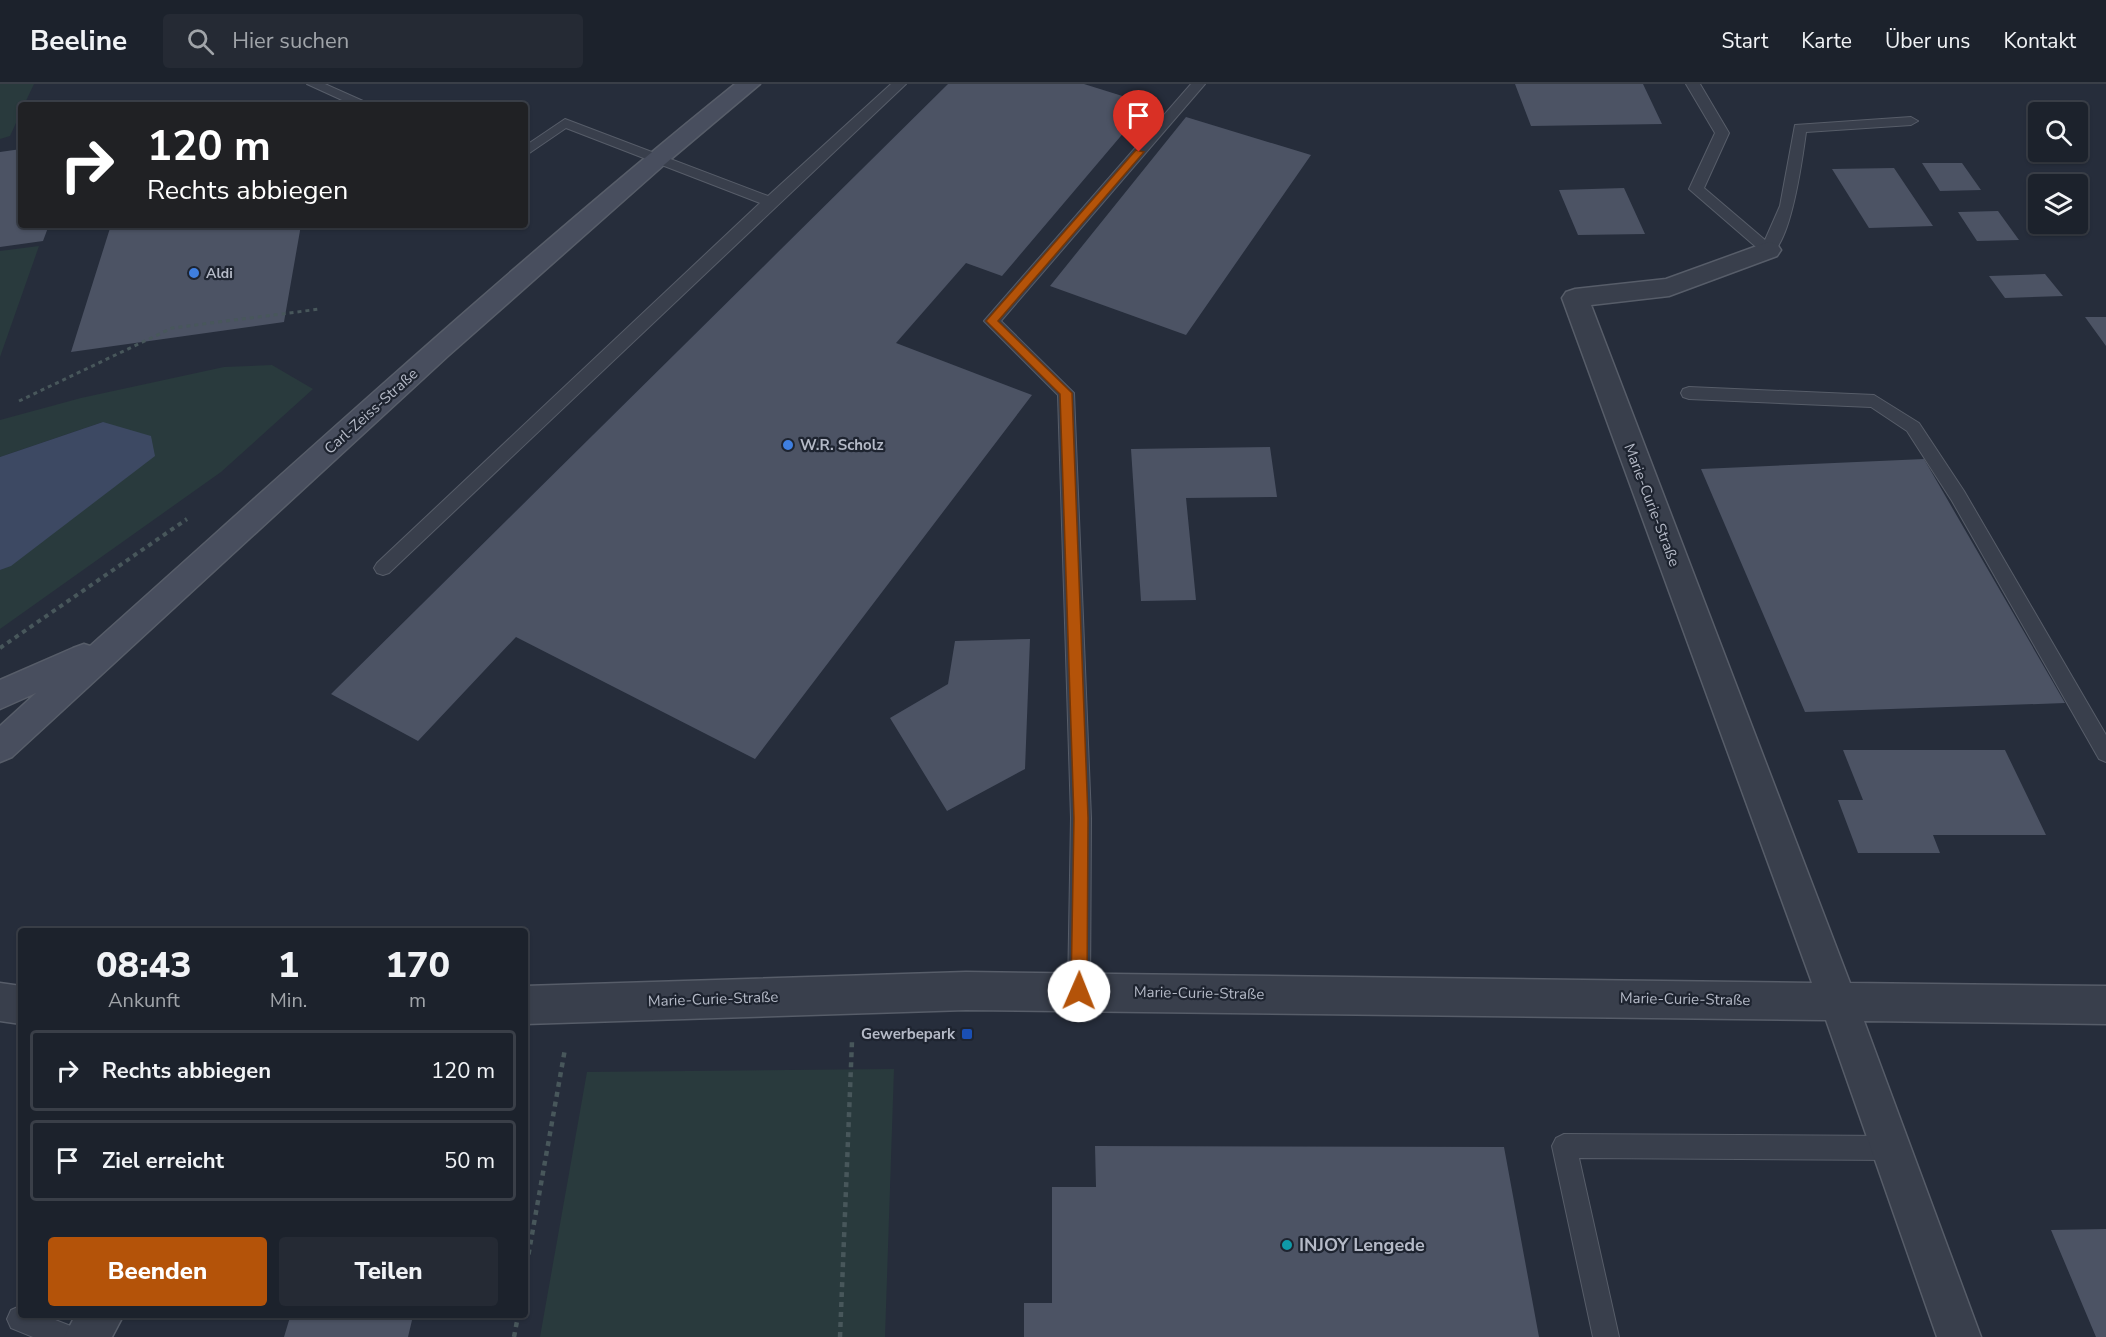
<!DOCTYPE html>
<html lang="de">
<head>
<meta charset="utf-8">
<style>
  body { margin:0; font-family:"Nunito Sans",sans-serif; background:#252a34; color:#f1f3f6; height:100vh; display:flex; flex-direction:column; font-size:22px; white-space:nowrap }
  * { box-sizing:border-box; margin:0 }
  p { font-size:20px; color:#a0a4a9 }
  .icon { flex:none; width:33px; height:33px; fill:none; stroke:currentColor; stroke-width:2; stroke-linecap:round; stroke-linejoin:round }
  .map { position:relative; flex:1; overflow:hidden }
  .side { position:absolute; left:18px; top:844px; width:510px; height:390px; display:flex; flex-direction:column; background:#1c222c; border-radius:6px; box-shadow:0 2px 4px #0004,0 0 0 2px #3a3f48 }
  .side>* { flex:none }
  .hud { position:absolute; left:18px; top:18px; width:510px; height:126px; border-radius:6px; box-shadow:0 2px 4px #0004,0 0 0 2px #3a3f48; background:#202124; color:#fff; overflow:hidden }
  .tools { position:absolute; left:2028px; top:18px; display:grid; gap:12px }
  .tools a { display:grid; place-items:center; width:60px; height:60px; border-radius:6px; background:#1c222c; box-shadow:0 2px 4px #0004,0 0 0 2px #3a3f48; font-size:30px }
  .pin { position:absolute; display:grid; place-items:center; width:51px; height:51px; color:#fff; margin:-62px -26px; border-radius:50% 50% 50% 0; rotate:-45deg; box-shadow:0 0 6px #0007 }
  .pin .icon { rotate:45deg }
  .me { position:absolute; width:66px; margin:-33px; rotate:1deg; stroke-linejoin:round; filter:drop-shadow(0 0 4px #0008) }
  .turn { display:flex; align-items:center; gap:21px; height:126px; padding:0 30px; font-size:27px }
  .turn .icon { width:78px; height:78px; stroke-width:2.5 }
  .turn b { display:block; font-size:42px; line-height:51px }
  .eta { display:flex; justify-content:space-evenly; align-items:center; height:102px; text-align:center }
  .eta b { font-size:36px; font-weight:800; line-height:42px }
  .primary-button { display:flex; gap:12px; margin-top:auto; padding:12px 30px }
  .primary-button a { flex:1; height:69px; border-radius:6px; background:#b45309; color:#fff; font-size:24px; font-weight:800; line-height:69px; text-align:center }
  .primary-button a+a { background:#252a34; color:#f1f3f6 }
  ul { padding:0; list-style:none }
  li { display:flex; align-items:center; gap:18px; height:81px; margin:0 12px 9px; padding:0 18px; border:3px solid #3a3f48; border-radius:6px }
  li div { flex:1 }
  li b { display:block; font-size:22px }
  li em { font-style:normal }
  header { display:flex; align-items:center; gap:36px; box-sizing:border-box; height:84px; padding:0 30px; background:#1c222c; border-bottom:2px solid #3a3f48 }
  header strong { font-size:28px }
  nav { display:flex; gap:33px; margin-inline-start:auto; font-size:21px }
  .search { width:420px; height:54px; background:#252a34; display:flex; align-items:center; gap:15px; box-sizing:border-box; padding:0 21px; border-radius:6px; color:#a0a4a9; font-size:22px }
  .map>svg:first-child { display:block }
  .green { fill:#293a3d }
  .water { fill:#3d4963 }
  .building { fill:#4c5364 }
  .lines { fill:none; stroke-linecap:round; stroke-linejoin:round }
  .lane-casing { stroke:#575d69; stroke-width:2 }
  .street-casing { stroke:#575d69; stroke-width:3 }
  .secondary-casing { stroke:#575d69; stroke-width:3 }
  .path-far2 { stroke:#48575b; stroke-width:3; stroke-dasharray:4 4; stroke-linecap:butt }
  .path-far1 { stroke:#48575b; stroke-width:4; stroke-dasharray:4.5 4.5; stroke-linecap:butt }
  .path { stroke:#48575b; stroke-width:4.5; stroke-dasharray:5 5; stroke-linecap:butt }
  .lane { fill:#393f4c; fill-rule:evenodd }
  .street { fill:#393f4c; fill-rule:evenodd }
  .secondary { fill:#484e5e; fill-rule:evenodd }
  .route { fill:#b45309; stroke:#753606; stroke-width:1.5 }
  .shop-dot { fill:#3f7fe0; stroke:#1e2430; stroke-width:2 }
  .transit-dot { fill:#1a4fb4; stroke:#1e2430; stroke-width:2 }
  .culture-dot { fill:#0f9aa8; stroke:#1e2430; stroke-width:2 }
  .labels { text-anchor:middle; stroke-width:4.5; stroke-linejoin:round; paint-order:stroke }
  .far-poi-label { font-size:14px; font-weight:bold; fill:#b5bac7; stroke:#1e2430; text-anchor:start }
  .street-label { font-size:15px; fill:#b5bac7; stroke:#1e2430 }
  .poi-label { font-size:15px; font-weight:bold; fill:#b5bac7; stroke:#1e2430; text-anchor:start }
  .near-poi-label { font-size:18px; font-weight:bold; fill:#b5bac7; stroke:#1e2430; text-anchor:start }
</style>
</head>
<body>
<header>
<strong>Beeline</strong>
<div class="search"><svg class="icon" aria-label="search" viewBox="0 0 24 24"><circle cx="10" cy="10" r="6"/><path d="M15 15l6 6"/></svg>Hier suchen</div>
<nav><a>Start</a><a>Karte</a><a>Über uns</a><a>Kontakt</a></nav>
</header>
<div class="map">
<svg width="2106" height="1253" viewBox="0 0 2106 1253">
  <rect width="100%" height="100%" fill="#262d3b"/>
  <path class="green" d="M0,0H34L24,21H21V28L10,52L0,55Z
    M39,162L0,273V167Z
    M272,281L313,305L221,388L0,545V486L11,481L103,338L0,373V336L81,314L224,283Z
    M894,985L885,1253H540L587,988Z"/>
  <path class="water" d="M103,338L151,352L155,372L11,482L0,486V373Z"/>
  <path class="building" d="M948,0H1084L1148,20L1002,192L966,179L896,259L1032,311L755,675L516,553L418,657L331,610Z
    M1515,0H1643L1662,40L1531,42Z
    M1186,33L1311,71L1186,251L1050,202Z
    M21,65V141H49L43,157L0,163V68Z
    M1922,79H1962L1981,106L1940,107Z
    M1894,84L1933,142L1869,144L1832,85Z
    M1624,104L1645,150L1578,151L1559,106Z
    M1998,127L2019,156L1977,157L1958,128Z
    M111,141H301L284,238L71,268Z
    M2045,190L2063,212L2005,214L1989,192Z
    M2085,233H2106V262Z
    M1270,363L1277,413L1186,414L1196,516L1141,517L1131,365Z
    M1924,375L2065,619L1805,628L1701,385Z
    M1030,555L1025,685L947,727L890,634L948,600L955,557Z
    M1843,666H2005L2046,751H1933L1940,769H1858L1838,716H1863Z
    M1095,1062L1504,1063L1539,1253H1024V1219H1052V1103H1096Z
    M2106,1145V1253H2096L2051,1146Z
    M336,1232H413L408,1253H284L290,1233Z"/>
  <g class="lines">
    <g class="lane-casing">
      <path id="lane" d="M307,0H325L372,21H353Z
        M891,0H906L389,489L383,491L377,489L374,484L377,479L760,119L566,44L525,72V62L565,35L768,112Z
        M1191,0H1205L1001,237L1074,309L1091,734L1090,907L1087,915L1079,918L1071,915L1068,907L1071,734L1058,311L984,237Z
        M1686,0H1700L1729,49L1704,104L1765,156L1780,122L1795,41L1911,33L1918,37L1911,41L1806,48C1803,70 1791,165 1768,171L1763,169L1689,105L1715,49Z
        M1689,303L1874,311L1919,339L1964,407L2106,651V678L2099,675L1952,417L1907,347L1871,323L1689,315L1683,313L1681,309L1683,305Z
        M1564,1050L1891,1052L1899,1056L1903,1064L1899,1072L1891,1076L1579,1074L1619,1253H1593L1552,1062L1556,1054Z
        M20,1222L21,1232H45L76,1244L80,1253H33L11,1244L7,1235L11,1226Z"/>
    </g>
    <g class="street-casing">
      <path id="street" d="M1768,158L1777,160L1781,166L1777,172L1669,212L1591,221L1850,899L2106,902V940L1864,937L1981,1253H1937L1826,936L966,926L525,940V902L966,888L1812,899L1562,214L1566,208L1575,205L1666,195Z
        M0,899L21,902V940L0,937Z
        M75,1232H123L112,1253H64Z"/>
    </g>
    <g class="secondary-casing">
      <path id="secondary" d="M735,0H760L665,80L448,272L12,673L0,678V642L36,609L0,625V596L73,564L84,560L90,562C303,372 513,179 735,0Z"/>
    </g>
    <path class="path-far2" d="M19,317L172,244L320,225"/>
    <path class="path-far1" d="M0,564L187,435"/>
    <path class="path" d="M525,1190L565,965
      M514,1253L518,1232
      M840,1253L852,957"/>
    <use href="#lane" class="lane"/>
    <use href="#street" class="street"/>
    <use href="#secondary" class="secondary"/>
  </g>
  <path class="route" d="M1136,66L1144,68L998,237L1072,309L1088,734L1087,907L1084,912L1079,915L1073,912L1071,907L1074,734L1060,310L986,237Z"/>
  <g class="shop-dot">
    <circle cx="194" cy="189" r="6"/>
    <circle cx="788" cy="361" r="6"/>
  </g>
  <rect class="transit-dot" x="961" y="944" width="12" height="12" rx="3"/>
  <circle class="culture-dot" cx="1287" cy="1161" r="6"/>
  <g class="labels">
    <g class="far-poi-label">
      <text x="206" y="194">Aldi</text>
    </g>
    <g class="street-label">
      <text transform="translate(371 327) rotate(-42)" y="5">Carl-Zeiss-Straße</text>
      <text transform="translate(1652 421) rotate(69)" y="5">Marie-Curie-Straße</text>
      <text transform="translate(1199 909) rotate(1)" y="5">Marie-Curie-Straße</text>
      <text transform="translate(713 915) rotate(-2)" y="5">Marie-Curie-Straße</text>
      <text transform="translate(1685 915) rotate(1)" y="5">Marie-Curie-Straße</text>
    </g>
    <g class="poi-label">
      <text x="800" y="366">W.R. Scholz</text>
      <text x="955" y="955" text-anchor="end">Gewerbepark</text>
    </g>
    <g class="near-poi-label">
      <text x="1299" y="1167">INJOY Lengede</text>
    </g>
  </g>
</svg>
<div class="tools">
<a><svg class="icon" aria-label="search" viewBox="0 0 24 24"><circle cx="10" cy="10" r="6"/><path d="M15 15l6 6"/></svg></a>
<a><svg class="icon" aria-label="layers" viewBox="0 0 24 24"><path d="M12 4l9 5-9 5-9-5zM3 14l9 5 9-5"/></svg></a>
</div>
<div class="pin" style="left:1139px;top:68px;background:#d93025"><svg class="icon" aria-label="arrive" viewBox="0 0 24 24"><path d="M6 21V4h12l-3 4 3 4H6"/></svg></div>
<svg class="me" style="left:1079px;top:907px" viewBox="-20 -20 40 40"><circle r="19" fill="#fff"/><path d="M0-13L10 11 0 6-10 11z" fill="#b45309"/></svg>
<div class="hud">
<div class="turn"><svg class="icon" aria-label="right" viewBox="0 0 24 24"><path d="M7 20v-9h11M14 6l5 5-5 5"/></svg><div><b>120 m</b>Rechts abbiegen</div></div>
</div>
<section class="side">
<div class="eta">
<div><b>08:43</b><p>Ankunft</p></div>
<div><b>1</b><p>Min.</p></div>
<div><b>170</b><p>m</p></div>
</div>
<ul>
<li><svg class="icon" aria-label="right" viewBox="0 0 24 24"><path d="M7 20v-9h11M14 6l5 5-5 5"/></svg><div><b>Rechts abbiegen</b></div><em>120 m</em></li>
<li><svg class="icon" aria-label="arrive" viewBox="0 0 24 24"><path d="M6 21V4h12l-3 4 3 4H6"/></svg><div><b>Ziel erreicht</b></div><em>50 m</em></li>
</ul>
<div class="primary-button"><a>Beenden</a><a>Teilen</a></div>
</section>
</div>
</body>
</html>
